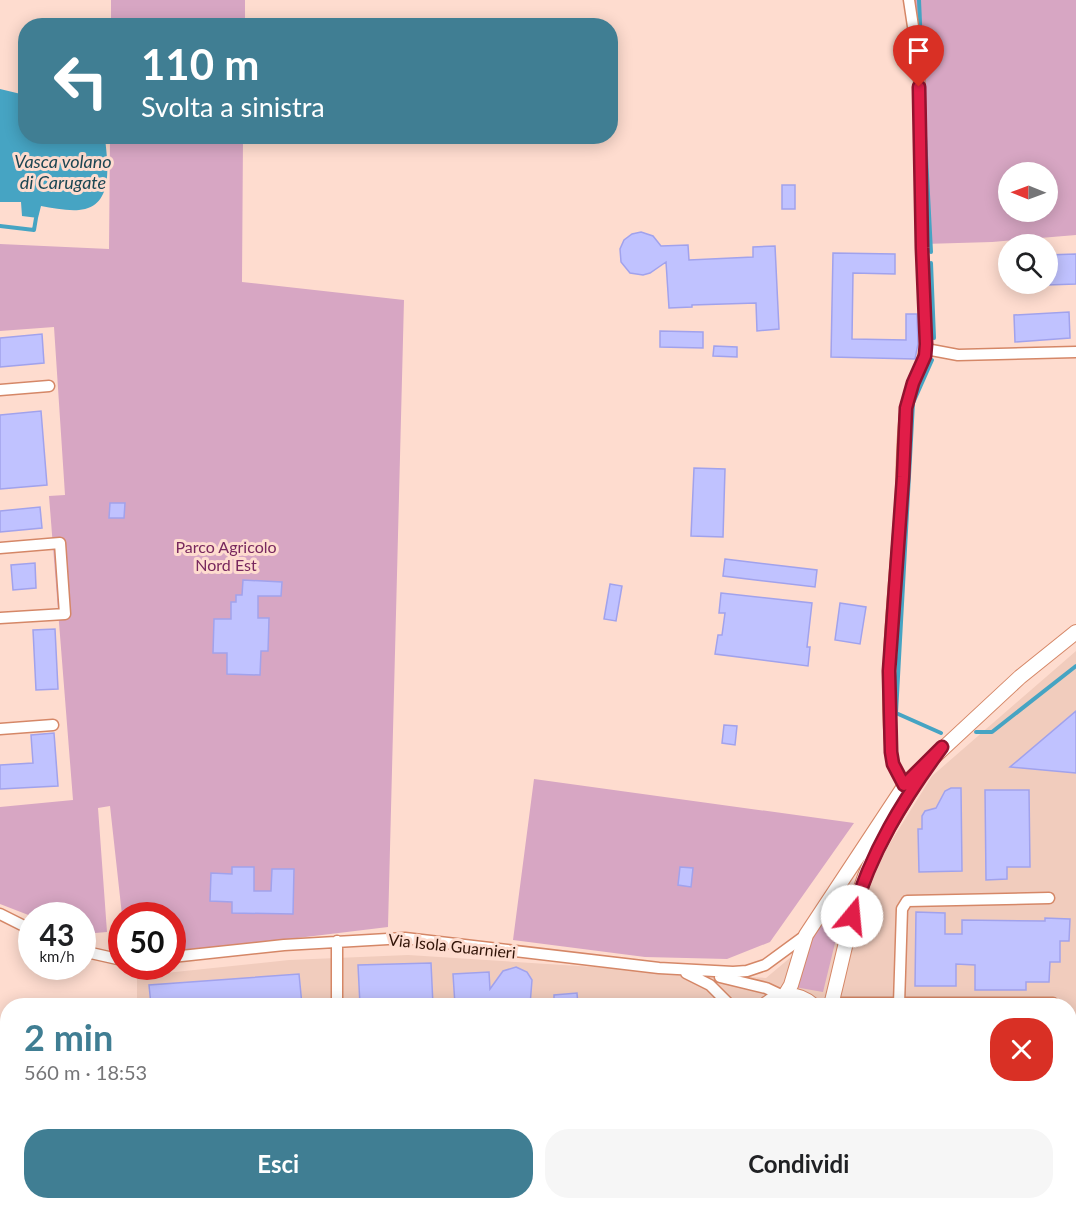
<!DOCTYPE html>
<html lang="it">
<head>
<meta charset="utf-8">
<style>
  body { margin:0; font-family:Lato,sans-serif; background:#f6f6f6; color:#202124; height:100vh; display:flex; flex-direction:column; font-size:22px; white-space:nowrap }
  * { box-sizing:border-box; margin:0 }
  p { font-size:20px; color:#757577 }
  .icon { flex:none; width:33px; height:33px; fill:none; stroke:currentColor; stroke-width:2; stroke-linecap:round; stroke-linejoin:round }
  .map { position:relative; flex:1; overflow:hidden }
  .side { position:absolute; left:0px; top:998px; width:1077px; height:212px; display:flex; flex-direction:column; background:#fff; border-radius:24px 24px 0 0; box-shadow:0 3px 15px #0003 }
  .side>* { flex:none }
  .guide { position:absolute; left:18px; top:18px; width:600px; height:126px; border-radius:24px; box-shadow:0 3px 15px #0003; background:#407e93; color:#fff; overflow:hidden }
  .needle { width:39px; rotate:271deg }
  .tools { position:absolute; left:998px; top:162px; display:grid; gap:12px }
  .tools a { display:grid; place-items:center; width:60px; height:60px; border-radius:50%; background:#fff; box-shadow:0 3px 15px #0003; font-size:30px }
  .speed { position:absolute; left:18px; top:902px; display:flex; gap:12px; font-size:30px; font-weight:700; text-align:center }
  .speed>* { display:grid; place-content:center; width:78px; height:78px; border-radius:50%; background:#fff; box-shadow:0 3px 15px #0003; line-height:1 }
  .speed small { font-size:15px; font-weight:400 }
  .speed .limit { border:9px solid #d22; background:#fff; color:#111 }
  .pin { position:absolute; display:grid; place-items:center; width:51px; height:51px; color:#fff; margin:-62px -26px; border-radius:50% 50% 50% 0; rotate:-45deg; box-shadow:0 0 6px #0007 }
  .pin .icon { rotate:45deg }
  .me { position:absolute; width:66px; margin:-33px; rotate:17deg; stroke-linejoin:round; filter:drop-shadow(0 0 4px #0008) }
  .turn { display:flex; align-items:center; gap:21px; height:126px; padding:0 24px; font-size:27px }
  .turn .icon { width:78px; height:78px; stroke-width:2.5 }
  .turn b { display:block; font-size:42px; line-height:51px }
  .round { display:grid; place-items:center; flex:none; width:63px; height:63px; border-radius:24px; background:#f6f6f6 }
  .head { display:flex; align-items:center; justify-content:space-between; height:102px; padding:0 24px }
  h1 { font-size:36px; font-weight:700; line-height:45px; color:#407e93 }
  .action { display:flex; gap:12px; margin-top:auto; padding:12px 24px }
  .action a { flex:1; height:69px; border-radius:24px; background:#407e93; color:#fff; font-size:24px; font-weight:700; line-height:69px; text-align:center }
  .action a+a { background:#f6f6f6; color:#202124 }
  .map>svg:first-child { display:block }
  .built { fill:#f1ccbd }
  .green { fill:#d7a6c3; fill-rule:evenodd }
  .water { fill:#46a4c3 }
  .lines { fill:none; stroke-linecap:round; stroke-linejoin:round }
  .stream { stroke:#46a4c3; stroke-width:4 }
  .building { fill:#c0c2ff; stroke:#a1a2ec; stroke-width:1.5 }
  .minor-casing { stroke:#d58767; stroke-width:13 }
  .major-casing { stroke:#d58767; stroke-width:16 }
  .minor { stroke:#fff; stroke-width:10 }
  .major { stroke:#fff; stroke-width:14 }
  .route-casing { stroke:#92132f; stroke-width:15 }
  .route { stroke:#e11d48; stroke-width:10 }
  .labels { text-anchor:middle; stroke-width:6; stroke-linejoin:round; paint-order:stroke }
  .park-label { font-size:16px; fill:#78285e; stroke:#fedccf }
  .street-label { font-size:16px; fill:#321408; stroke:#fedccf }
  .water-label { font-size:18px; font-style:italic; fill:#1c4653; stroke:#fedccf }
</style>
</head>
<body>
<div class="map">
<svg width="1076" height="1208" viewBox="0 0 1076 1208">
  <rect width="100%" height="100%" fill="#fedccf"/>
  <path class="built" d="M1076,651V1208H827V1202H1070V1005H137V976L289,960L408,955L766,978L865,895L887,848L932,776Z
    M134,1202H552L522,1208H134Z"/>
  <path class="green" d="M111,0H245V25H111Z
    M913,0H1076V235L992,242L924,244ZM1008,172H1047V212H1008Z
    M110,137H243L242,282L404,300L388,927L173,953L172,915H122L110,806L98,808L107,932L83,934L82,915L31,916L0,904V807L73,800L49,496L65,495L54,327L0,331V244L109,249Z
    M534,779L854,823L770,942L727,959L645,957L513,940Z
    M843,893L848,896V900L837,935L823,992L783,985L838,895Z"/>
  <path class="water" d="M0,89L25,95L26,136L105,137C107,161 116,207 79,210C67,211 53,208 41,206L38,218L22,216L21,202H0Z"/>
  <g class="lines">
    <path class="stream" d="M919,0L921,44
      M925,136L931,252
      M0,226L34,230L36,218
      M931,263L934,338
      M932,360L913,403L896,713L941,733
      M976,732H992L1076,666
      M0,1080H8
      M0,1131H8
      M0,1185L8,1186"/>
  </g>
  <path class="building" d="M782,185H795V209H782Z
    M641,232L653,236L661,246L688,245L689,260L753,257V247L775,246L779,329L757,331L756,303L692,305V307L669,308L666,262L650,273L643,275L630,273L621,262L620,249L624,240L632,234Z
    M833,253L895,254V274L853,273L852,339L906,340V314H917L918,344L915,359L831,357Z
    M1076,254V284L1047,285V255Z
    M1069,312L1070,338L1015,342L1014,315Z
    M660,331L703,332V348L660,347Z
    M42,334L44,363L0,367V338Z
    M714,346L737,347V357L713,356Z
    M41,411L47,485L0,489V415Z
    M694,468L725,469L723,537L691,536Z
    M110,503H125L124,518H109Z
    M40,507L42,528L0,532V511Z
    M725,559L817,570L815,587L723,576Z
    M35,563L36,588L13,590L11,565Z
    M243,580L282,582L281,596H258V618H269L268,651H261L260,675L227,674V653H213L214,619H231V602H236V595H242Z
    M610,584L622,586L616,621L604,619Z
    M721,593L812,603L807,647H810L808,666L715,654L718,635H722L725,613H719Z
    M840,603L866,607L860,644L835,640Z
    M55,629L58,689L36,690L33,630Z
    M1076,711V773L1010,767Z
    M724,725L737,726L735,745L722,743Z
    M54,733L58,786L0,789V765L33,763L31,735Z
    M951,788H961L962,871L919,872L918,829H922V816L925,811L936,808L945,791Z
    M985,790H1029L1030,867H1007V879L986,880Z
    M232,867H254V891H271L272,869H294L293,914L232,913V902L210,901L211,873L232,874Z
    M680,867L693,868L691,887L678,885Z
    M916,912L945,913V934H962V920L1045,921V918L1070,919L1069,941H1060V962H1050L1049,982H1026V990H975V965L956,964V986H915Z
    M431,963L433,1005H360L358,965Z
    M516,967L527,972L532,980L530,1005H455L453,974L489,972L490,989L503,971Z
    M299,974L302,1005H151L149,985Z
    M577,993L578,1005H554V995Z"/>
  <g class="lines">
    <g class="minor-casing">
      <path id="minor" d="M926,349L958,355L1076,352
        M0,390L49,386
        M0,548L60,543L65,614L0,618
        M0,729L53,725
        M904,785L893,764L891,752C884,674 894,593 900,514C903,479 901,443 906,409C909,386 925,366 926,344L922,248L919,66L909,0
        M0,914L32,930
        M337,941V1005
        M82,951L122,960
        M172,957L284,945L405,938L659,968L733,972L747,971L765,965L806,935
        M686,973L710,985L730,1005
        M720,977L766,988L783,996
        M832,1003H1053
        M899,1004L902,909L907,901L1049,898
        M1070,1141H1076
        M1011,1208V1202"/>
    </g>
    <g class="major-casing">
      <path id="major" d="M785,995L791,985L806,935L907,782L1020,677L1076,632
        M765,1005C780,992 798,992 813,1005
        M831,1005C842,962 850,918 865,876C877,845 895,815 913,787
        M514,1208L538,1202
        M546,1208L575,1202"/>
    </g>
    <use href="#minor" class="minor"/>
    <use href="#major" class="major"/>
  </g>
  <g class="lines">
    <g class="route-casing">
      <path id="route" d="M852,916C871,852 902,801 942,747L904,785L893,764L891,752L889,671L903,477L906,408L913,383L925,356L926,344L922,248L919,87"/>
    </g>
    <use href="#route" class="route"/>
  </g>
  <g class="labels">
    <g class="park-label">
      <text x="226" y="553">Parco Agricolo<tspan x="226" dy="18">Nord Est</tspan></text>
    </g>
    <g class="street-label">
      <text transform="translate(452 946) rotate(6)" y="6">Via Isola Guarnieri</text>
    </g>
    <g class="water-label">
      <text x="63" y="168">Vasca volano<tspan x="63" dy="21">di Carugate</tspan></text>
    </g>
  </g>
</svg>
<div class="tools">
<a><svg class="needle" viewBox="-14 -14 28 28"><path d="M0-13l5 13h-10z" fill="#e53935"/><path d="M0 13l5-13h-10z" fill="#757577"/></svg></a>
<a><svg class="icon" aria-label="search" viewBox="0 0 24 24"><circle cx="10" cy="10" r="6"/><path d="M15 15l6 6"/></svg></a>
</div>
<div class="speed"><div>43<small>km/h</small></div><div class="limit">50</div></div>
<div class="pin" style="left:919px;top:87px;background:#d93025"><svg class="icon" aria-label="arrive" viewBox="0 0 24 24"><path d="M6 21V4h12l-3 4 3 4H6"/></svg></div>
<svg class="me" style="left:852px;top:916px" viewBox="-20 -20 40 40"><circle r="19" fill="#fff"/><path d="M0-13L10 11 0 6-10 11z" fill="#e11d48"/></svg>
<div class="guide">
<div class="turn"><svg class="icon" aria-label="left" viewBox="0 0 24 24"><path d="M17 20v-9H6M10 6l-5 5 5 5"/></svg><div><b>110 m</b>Svolta a sinistra</div></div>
</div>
<section class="side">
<div class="head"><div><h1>2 min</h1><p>560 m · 18:53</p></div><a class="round" style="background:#d93025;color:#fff"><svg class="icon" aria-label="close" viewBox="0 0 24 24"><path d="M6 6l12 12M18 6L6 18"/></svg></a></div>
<div class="action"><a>Esci</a><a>Condividi</a></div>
</section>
</div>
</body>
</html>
